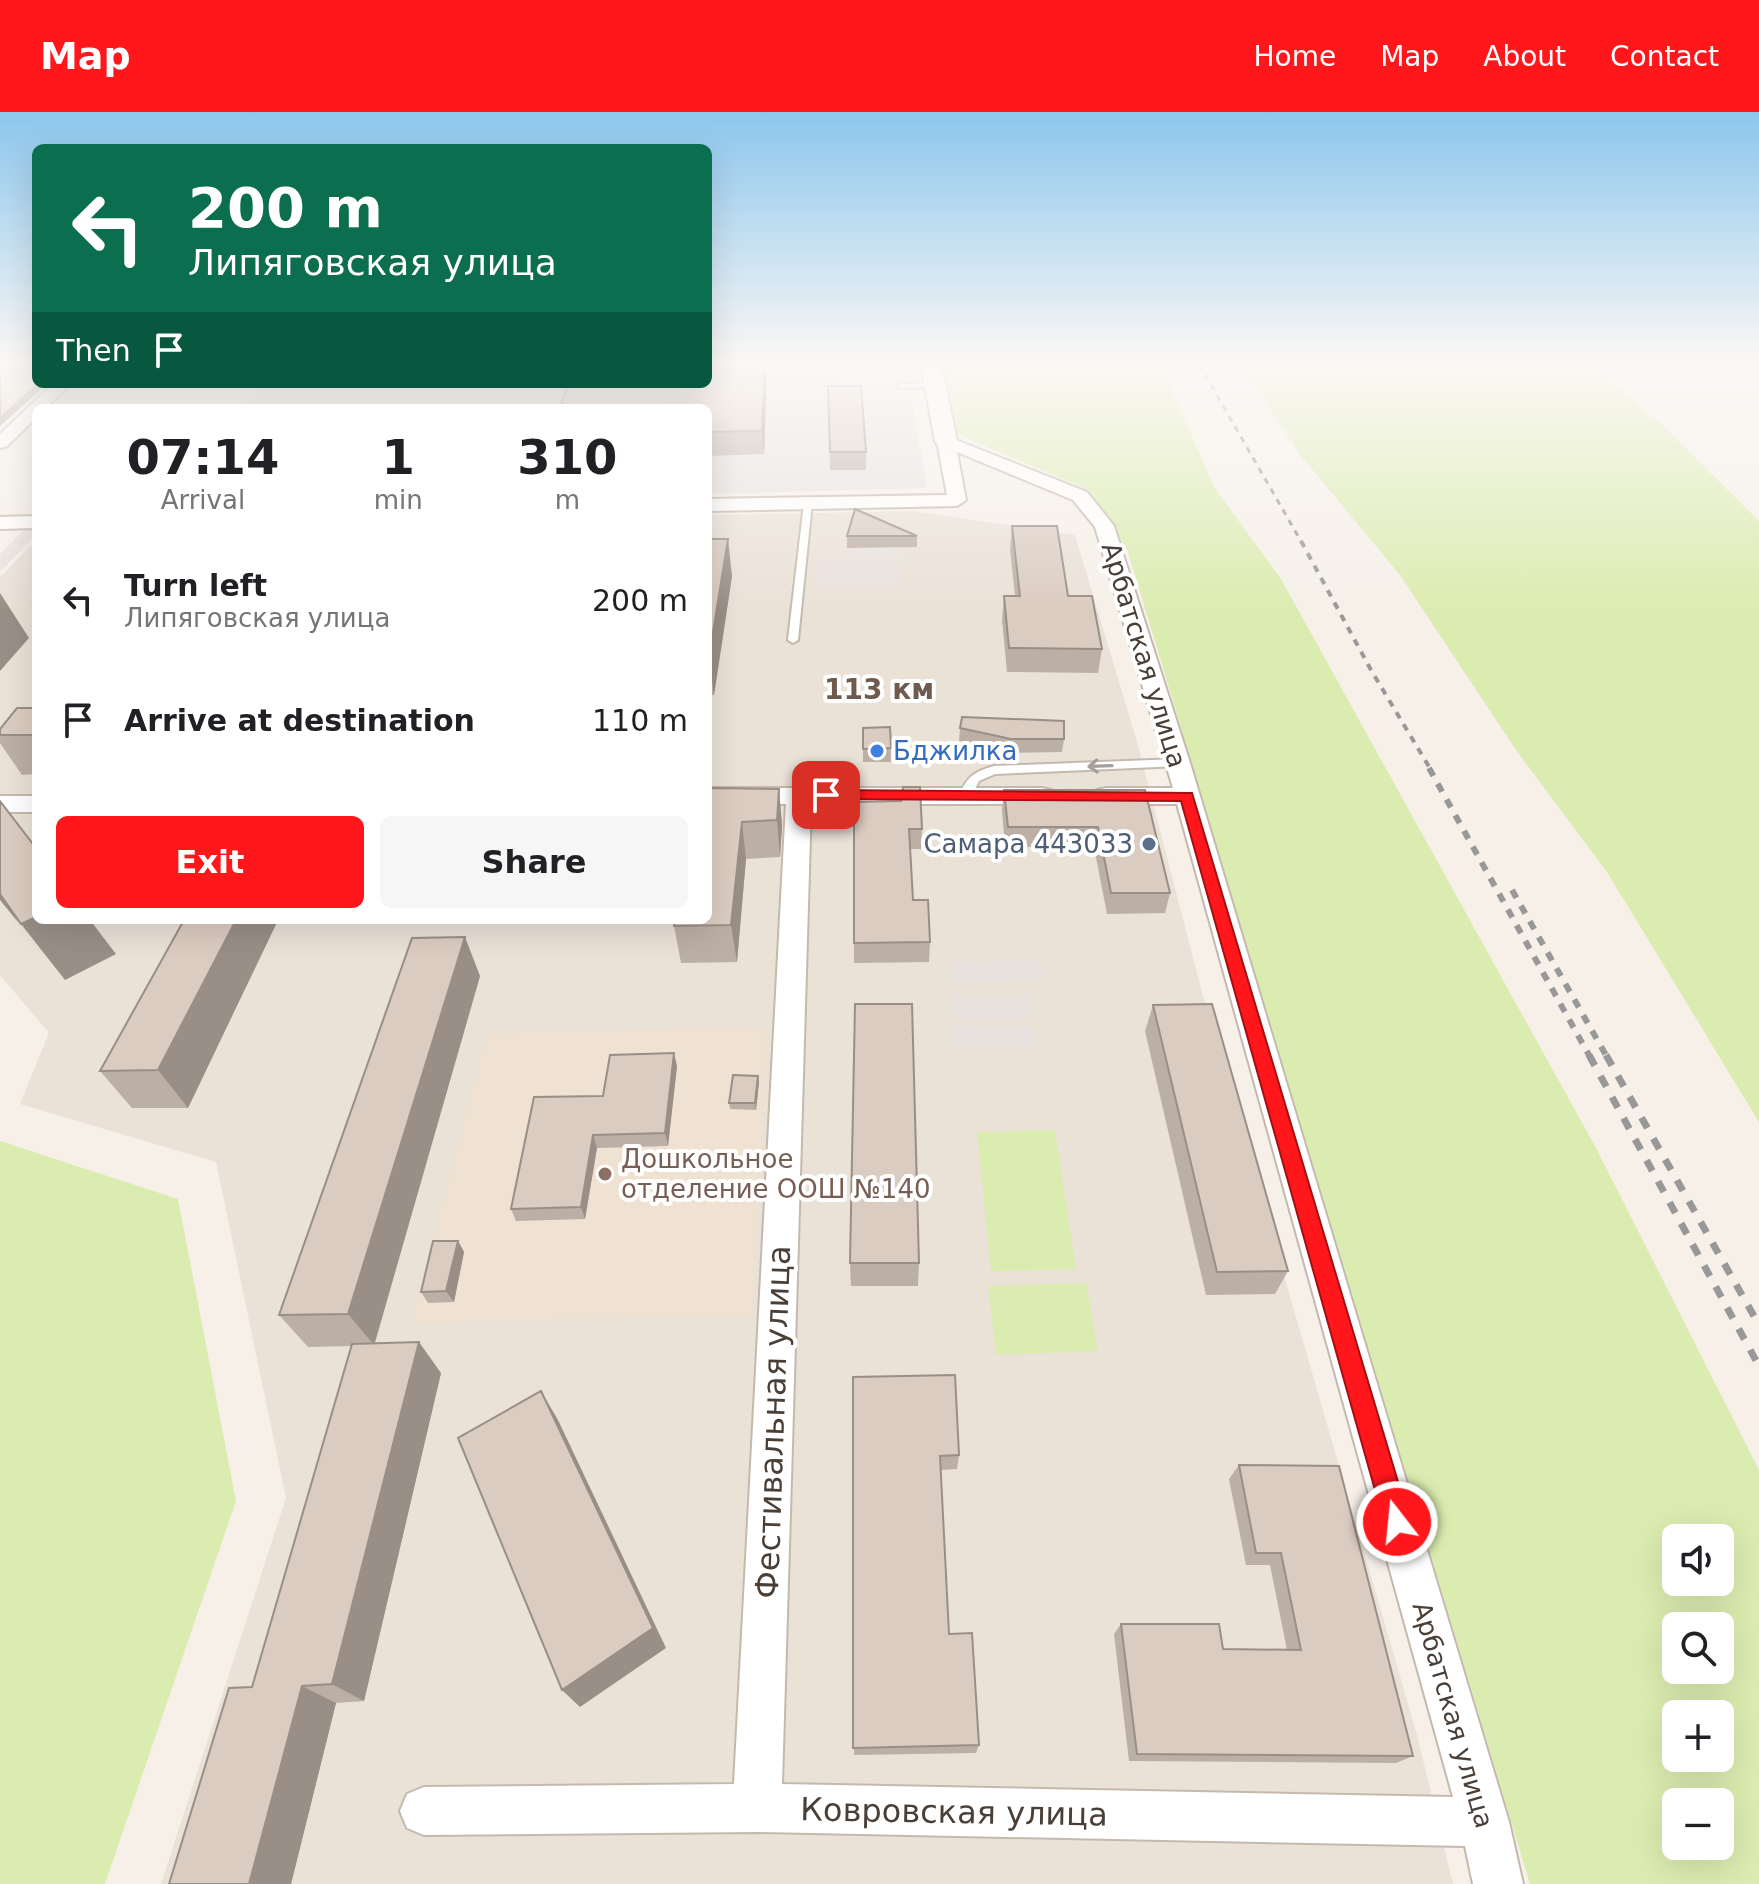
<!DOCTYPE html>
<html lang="en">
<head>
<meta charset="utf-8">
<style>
  body { margin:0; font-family:"DejaVu Sans",sans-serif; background:#f6f6f6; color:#202124; height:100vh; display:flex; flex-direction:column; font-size:30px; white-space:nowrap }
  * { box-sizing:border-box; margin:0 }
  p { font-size:26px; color:#757577 }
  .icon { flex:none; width:44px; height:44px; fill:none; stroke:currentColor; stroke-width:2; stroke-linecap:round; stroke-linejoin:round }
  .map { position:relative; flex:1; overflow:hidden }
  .sheet { position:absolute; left:32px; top:292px; width:680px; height:520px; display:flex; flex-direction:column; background:#fff; border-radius:12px; box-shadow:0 8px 32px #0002 }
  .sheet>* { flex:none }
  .guide { position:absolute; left:32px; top:32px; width:680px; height:244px; border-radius:12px; box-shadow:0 8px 32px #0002; background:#0b6e4f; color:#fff; overflow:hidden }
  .fabs { position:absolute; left:1662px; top:1412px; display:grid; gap:16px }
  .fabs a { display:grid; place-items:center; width:72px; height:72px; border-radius:12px; background:#fff; box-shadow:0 8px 32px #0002; font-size:40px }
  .pin { position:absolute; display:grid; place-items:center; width:68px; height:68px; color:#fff; margin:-34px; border-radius:16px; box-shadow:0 4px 12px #0006 }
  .me { position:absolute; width:88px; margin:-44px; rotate:344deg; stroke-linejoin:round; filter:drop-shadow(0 0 6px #0008) }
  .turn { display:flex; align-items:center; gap:28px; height:168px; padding:0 24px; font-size:36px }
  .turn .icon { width:104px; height:104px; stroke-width:2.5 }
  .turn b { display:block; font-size:56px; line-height:68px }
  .then { display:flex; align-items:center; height:76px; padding:0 24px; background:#0003; gap:16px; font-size:30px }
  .eta { display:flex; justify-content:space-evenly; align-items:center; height:136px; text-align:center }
  .eta b { font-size:48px; font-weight:700; line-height:56px }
  .action { display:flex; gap:16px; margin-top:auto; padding:16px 24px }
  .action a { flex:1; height:92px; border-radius:12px; background:#ff171c; color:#fff; font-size:32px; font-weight:700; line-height:92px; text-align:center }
  .action a+a { background:#f6f6f6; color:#202124 }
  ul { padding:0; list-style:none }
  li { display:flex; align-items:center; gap:24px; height:120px; padding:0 24px }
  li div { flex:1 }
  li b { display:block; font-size:30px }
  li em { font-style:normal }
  header { display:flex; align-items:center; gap:48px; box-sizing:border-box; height:112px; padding:0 40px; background:#ff171c; color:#fff }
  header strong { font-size:38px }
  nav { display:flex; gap:44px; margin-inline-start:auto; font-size:28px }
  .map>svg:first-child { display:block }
  .residential { fill:#eae1d7 }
  .industrial { fill:#e8e2de }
  .education { fill:#efe2d2 }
  .green { fill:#dbecb0; fill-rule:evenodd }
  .parking { fill:#e7e3e1 }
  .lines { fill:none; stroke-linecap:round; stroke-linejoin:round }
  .service-casing { stroke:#c5b9ae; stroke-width:4 }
  .minor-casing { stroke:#c5b9ae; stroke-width:4 }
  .tertiary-casing { stroke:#c5b9ae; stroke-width:4 }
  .service { fill:#fff; fill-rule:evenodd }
  .minor { fill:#fff; fill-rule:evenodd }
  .tertiary { fill:#fff; fill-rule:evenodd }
  .rail-far3 { stroke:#989898; stroke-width:3; stroke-dasharray:6 6; stroke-linecap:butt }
  .rail-far2 { stroke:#989898; stroke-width:4; stroke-dasharray:7 7; stroke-linecap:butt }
  .rail-far1 { stroke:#989898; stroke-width:6; stroke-dasharray:9 9; stroke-linecap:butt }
  .rail { stroke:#989898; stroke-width:7; stroke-dasharray:12 12; stroke-linecap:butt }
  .wall { fill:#bcafa6 }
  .shaded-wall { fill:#998f87 }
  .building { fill:#dbccc1; stroke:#998f87; stroke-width:2 }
  .oneway { stroke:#a49f9b }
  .route { fill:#ff171c; stroke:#a60f12; stroke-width:2 }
  .shop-dot { fill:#3f7fe0; stroke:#fff; stroke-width:3 }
  .service-dot { fill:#5c6f8a; stroke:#fff; stroke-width:3 }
  .education-dot { fill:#8d6e63; stroke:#fff; stroke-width:3 }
  .labels { text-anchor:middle; stroke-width:8; stroke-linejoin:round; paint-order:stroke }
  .street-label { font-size:26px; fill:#4a3f37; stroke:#fff }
  .shop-label { font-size:26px; fill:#366cbe; stroke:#fff; text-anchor:start }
  .service-label { font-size:26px; fill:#4e5e75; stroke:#fff; text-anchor:end }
  .education-label { font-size:26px; fill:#785e54; stroke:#fff; text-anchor:start }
  .far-district-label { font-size:28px; font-weight:bold; fill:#6e5b4d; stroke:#fff }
  .near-street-label { font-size:32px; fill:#4a3f37; stroke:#fff }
</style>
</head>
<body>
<header>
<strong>Map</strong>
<nav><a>Home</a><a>Map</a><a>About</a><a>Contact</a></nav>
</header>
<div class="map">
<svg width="1759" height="1772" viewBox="0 0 1759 1772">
  <rect width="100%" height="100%" fill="#f6f0e9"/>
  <path class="residential" d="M913,399L1075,423L1137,630L1203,884L1417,1623L1453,1772H161L286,1386L216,1050L20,992L49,921L0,863V465L36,428V808H708V403Z"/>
  <path class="industrial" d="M708,252H841V280L910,279L927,376L708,382V296H243L262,272H708Z
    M848,409H897L901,471L818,472L819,447H848Z
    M25,417H36V423L0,460V442Z
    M1041,848L1045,868L954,871L952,851Z
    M953,883H1032L1034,906H954Z
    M952,914L1034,915L1036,936L953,935Z"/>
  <path class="education" d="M767,915L752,1203L411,1211L487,921Z"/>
  <path class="green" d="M944,252H1160L1214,375L1281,467L1596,1036L1759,1358V1772H1530L1128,440L1089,378L957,322ZM1676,1426H1720V1470H1676ZM1676,1514H1720V1558H1676ZM1676,1602H1720V1646H1676ZM1676,1690H1720V1734H1676Z
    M1241,252H1590L1660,311L1759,409V1010L1607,760L1516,638L1400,463L1301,344Z
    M1055,1018L1076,1157L991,1159L977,1020Z
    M0,1029L178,1087L236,1389L105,1772H0Z
    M1086,1171L1098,1239L996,1243L988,1174Z"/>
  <path class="parking" d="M898,258L902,277L847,279L844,259Z"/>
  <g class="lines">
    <g class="service-casing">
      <path id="service" d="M935,271H938V275L901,276L897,274L901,272Z
        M808,388L812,391L798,528L793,531L788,528L804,391Z
        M1178,647L1182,648V654L995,662L979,669L970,687H962L960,684C965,665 976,659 994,654Z"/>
    </g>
    <g class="minor-casing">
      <path id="minor" d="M53,272H70L46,296H36V306L6,335L0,336V322Z
        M946,324L1087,380L1114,414L1190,651L1509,1710L1523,1772H1473L1465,1734L757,1720L424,1723L407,1716L400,1699L407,1682L424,1675L734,1672L786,692H708V676H1042L1051,678L1055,684L1051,690L1042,692H811L782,1672L1453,1685L1177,692H1106L1097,690L1093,684L1097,678L1106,676H1173L1095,415L1073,388L957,340L966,388L957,394L708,399V387L947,383L937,329Z
        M36,404V416L0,417V405Z
        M0,684H36V700H0Z"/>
    </g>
    <g class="tertiary-casing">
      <path id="tertiary" d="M921,252H941L957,329L954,334H938L935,329Z"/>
    </g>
    <use href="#service" class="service"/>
    <use href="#minor" class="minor"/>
    <use href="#tertiary" class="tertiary"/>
    <path class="rail-far3" d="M1199,252L1302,431"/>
    <path class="rail-far2" d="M1301,429L1371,558L1431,658"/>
    <path class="rail-far1" d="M1429,656L1590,945
      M1512,778L1607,945"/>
    <path class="rail" d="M1589,943L1759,1254
      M1606,943L1759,1213"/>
  </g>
  <path class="wall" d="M767,252L764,342L708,344V296Z
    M828,274L866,340V358H830Z
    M1012,414L1068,484L1102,537L1098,561L1007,560L1002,508L1004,484H1015L1010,437Z
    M847,424H917V435L847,436Z
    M708,427L732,464L714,583H708Z
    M36,596V662L22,663L0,631V617Z
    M890,615L891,650H863V616Z
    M960,616L1064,627L1062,640L1009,641L959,629Z
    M708,676L779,677L782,714L780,745L746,747L737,850L681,851L674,814Z
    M1004,678H1145L1170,781L1165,801L1107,802L1094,735H1005L1002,698Z
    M854,690L922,717L921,737H910L913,788L930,830L929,850L854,851Z
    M184,808H278L188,996H132L100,959Z
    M480,864L375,1231L441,1261L364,1589L336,1591L291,1772H169L252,1575L351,1234L308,1235L279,1203Z
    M1153,893L1288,1159L1275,1182L1206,1183L1145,919Z
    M677,954L668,1034L597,1036L585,1107L516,1109L511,1097L603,984Z
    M758,964L759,970L756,998L730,997L729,991Z
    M458,1129L464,1140L454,1190L428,1191L421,1180Z
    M850,1151H919L918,1174H851Z
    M853,1265L959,1343L957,1357L940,1358L949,1522L979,1633L976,1641L854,1643Z
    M1239,1353L1413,1644L1396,1651L1129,1649L1114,1522L1121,1512L1223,1537L1287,1538L1270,1453H1246L1229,1367Z"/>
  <path class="shaded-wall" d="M765,252H767L764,342L762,319Z
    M38,272H47L0,314V306Z
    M728,427L732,464L714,583L709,545Z
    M0,481L29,526L0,559Z
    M779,677L782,714L780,745L777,708Z
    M742,710L746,747L737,850L731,813Z
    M0,777L18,810L0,788Z
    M36,805V808H90L116,842L65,868L21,812Z
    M236,808H278L188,996L158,958Z
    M465,825L480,864L374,1233L348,1202Z
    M674,941L677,954L668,1034L665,1021Z
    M758,964L759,970L756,998L755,991Z
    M593,1023L597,1036L585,1107L581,1095Z
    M458,1129L464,1140L454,1190L446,1179Z
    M419,1230L441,1261L364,1589L332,1572Z
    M541,1279L558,1308L666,1536L580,1595L562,1578Z
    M302,1574L336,1591L291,1772H249Z"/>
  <path class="building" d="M0,252H36V272H38L0,306Z
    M708,252H765L762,319L708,320V296H560L568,272H708Z
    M828,274H861L866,340H830Z
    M855,397L917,424H847Z
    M1012,414H1057L1068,484H1092L1102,537L1009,536L1004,484H1020Z
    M708,427H728L709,545H708Z
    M17,596H36V623H0V617Z
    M962,605L1064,609V627H1011L960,616Z
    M890,615L891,636L863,637V616Z
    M903,675H920L922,717H909L913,788H928L930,830L854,831V690L901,689Z
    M708,676L779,677L777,708L742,710L731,813L674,814L675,808H708Z
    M1004,678H1145L1170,781H1111L1098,715H1008Z
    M0,689L36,736V805L21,812L0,782Z
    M184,808H236L158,958L100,959Z
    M465,825L348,1202L279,1203L412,826Z
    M855,892H912L919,1151H850Z
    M1212,892L1288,1159L1217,1160L1153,893Z
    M674,941L665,1021L593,1023L581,1095L511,1097L534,985L603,984L610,943Z
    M733,963L758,964L755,991H729Z
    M433,1129H458L446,1179L421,1180Z
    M419,1230L332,1572L302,1574L249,1772H169L229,1576L252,1575L352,1232Z
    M955,1263L959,1343L940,1344L949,1522L972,1521L979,1633L853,1636V1265Z
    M541,1279L653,1516L562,1578L458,1326Z
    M1239,1353L1339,1354L1413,1644L1137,1642L1121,1512H1219L1223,1537L1301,1538L1281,1441H1256Z"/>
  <defs><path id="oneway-shaft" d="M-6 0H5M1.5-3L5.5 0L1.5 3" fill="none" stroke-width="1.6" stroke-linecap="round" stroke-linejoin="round" transform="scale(2)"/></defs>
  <use class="oneway" href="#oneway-shaft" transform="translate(1100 654) rotate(178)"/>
  <linearGradient id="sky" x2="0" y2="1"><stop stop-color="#8cc6ed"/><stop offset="0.5" stop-color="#fbf8f5"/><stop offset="1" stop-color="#fbf8f5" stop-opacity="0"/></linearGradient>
  <rect width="1759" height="500" fill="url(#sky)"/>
  <path class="route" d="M826,678L1192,681L1410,1410L1406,1419L1397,1423L1388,1419L1384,1410L1181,689L821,687L818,683Z"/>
  <circle class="shop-dot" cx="877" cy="639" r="8"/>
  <circle class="service-dot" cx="1149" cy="732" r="8"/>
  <circle class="education-dot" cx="605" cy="1062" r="8"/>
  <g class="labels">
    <g class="street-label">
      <text transform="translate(1144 543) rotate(73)" y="9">Арбатская улица</text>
      <text transform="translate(1453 1603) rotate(74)" y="9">Арбатская улица</text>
    </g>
    <g class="shop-label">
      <text x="893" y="648">Бджилка</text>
    </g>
    <g class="service-label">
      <text x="1133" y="741">Самара 443033</text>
    </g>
    <g class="education-label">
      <text x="621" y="1056">Дошкольное<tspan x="621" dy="30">отделение ООШ №140</tspan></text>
    </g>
    <g class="far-district-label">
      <text x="879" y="587">113 км</text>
    </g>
    <g class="near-street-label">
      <text transform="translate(773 1310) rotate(-88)" y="11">Фестивальная улица</text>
      <text transform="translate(954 1700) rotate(1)" y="11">Ковровская улица</text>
    </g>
  </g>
</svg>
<div class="fabs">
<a><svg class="icon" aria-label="sound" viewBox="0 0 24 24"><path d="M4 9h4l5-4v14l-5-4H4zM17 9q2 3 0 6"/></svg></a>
<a><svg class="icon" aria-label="search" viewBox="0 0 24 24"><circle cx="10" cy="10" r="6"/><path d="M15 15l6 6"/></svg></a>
<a>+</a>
<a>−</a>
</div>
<div class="pin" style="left:826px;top:683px;background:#d93025"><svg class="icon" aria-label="arrive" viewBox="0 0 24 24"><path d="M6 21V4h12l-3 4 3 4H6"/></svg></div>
<svg class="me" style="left:1397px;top:1410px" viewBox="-20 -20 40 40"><circle r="17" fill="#ff171c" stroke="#fff" stroke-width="3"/><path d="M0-11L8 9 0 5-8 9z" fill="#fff"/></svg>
<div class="guide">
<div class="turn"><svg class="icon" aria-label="left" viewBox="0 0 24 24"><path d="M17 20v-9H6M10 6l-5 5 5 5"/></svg><div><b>200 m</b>Липяговская улица</div></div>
<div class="then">Then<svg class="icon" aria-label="arrive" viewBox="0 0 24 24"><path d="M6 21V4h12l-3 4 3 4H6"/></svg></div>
</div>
<section class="sheet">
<div class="eta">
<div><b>07:14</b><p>Arrival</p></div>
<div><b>1</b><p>min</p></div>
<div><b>310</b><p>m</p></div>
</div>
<ul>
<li><svg class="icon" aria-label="left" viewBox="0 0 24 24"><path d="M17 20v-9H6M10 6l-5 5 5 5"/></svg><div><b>Turn left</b><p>Липяговская улица</p></div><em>200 m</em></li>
<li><svg class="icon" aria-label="arrive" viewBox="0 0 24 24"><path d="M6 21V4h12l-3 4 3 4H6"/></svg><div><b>Arrive at destination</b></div><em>110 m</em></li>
</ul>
<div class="action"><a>Exit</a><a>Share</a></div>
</section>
</div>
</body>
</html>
